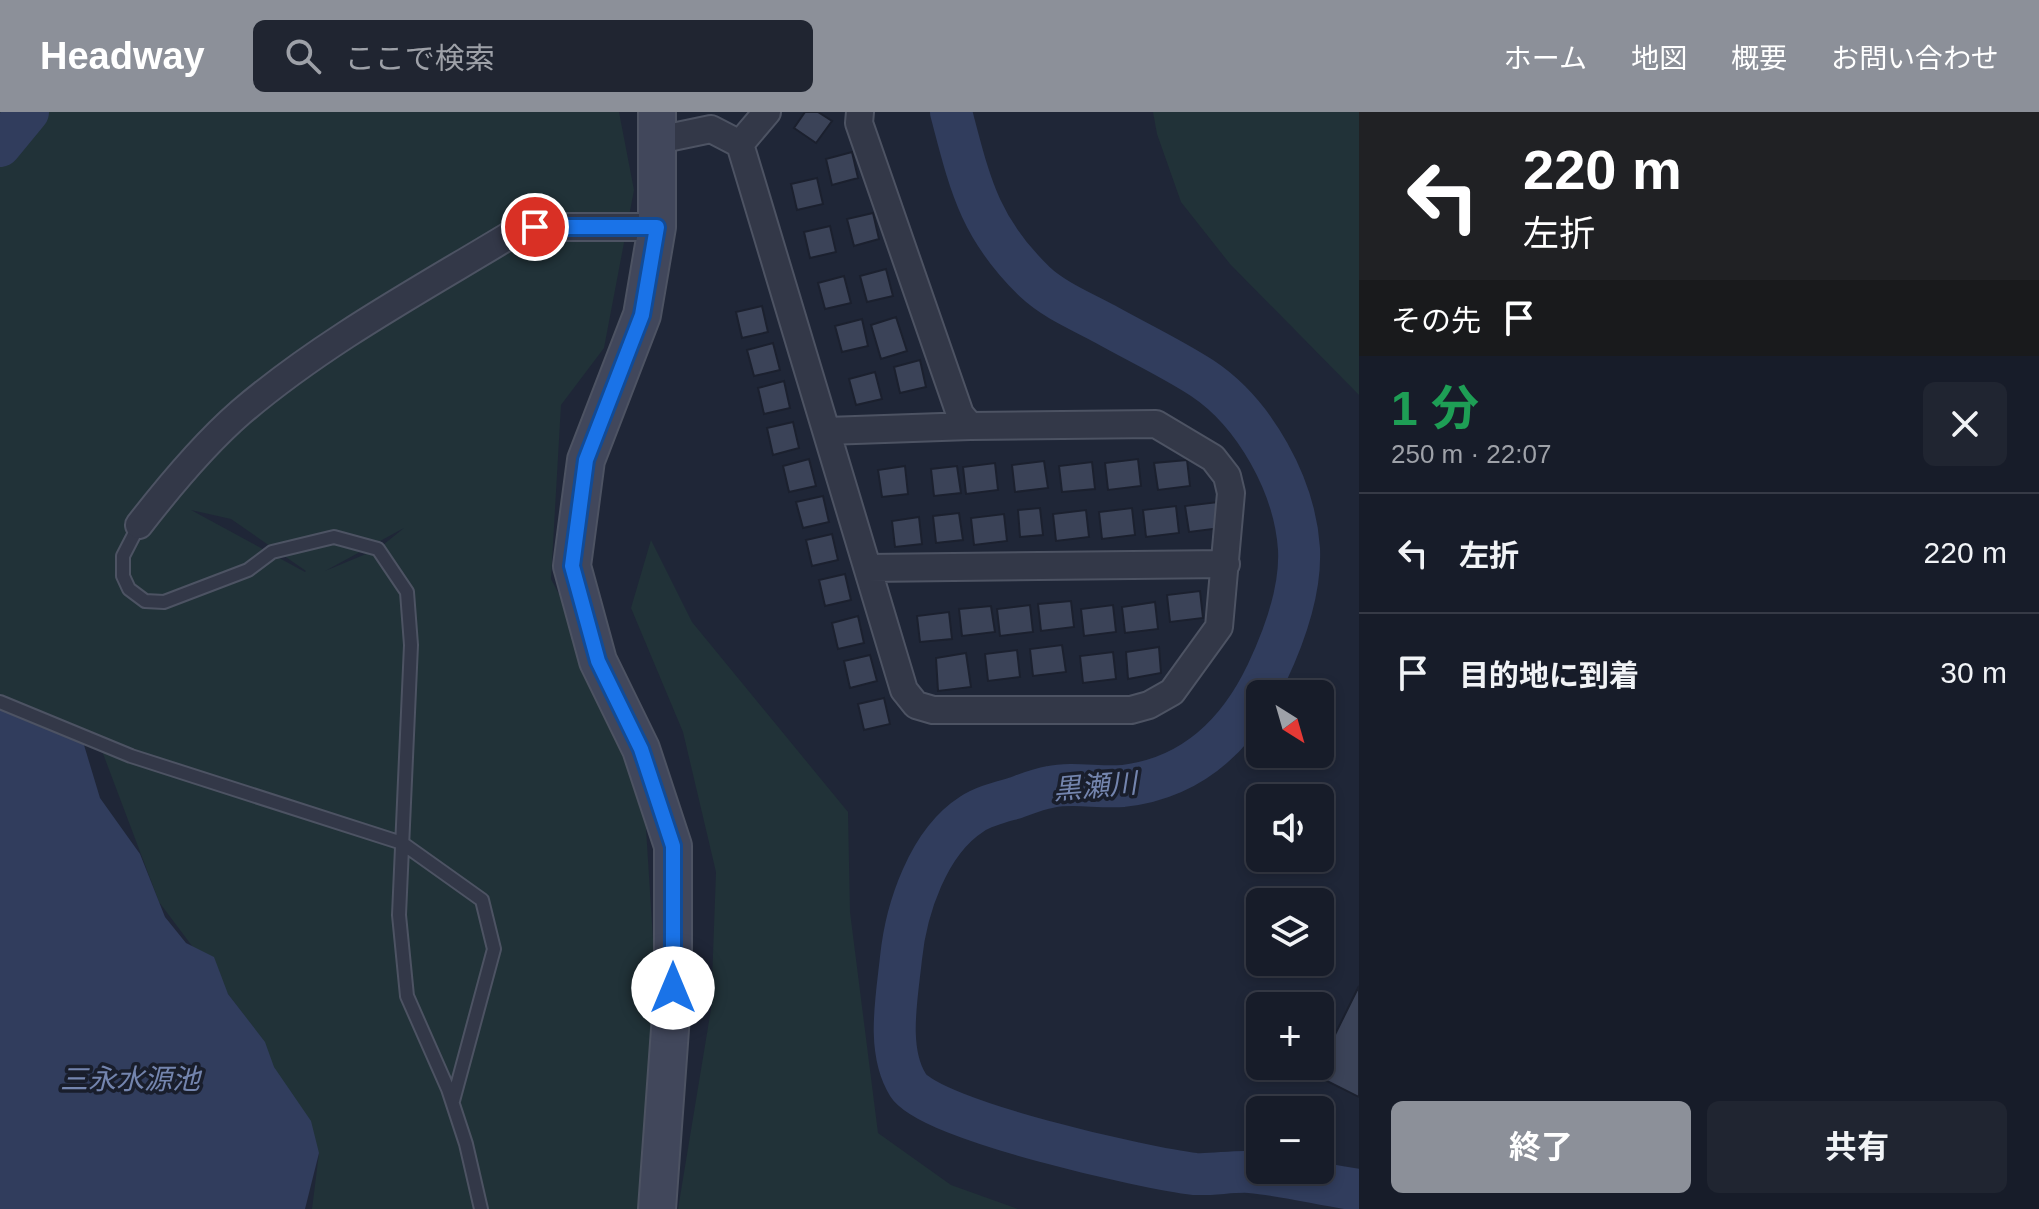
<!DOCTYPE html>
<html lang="ja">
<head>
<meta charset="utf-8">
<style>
  body { margin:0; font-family:Helvetica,"Noto Sans JP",sans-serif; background:#202531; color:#f1f3f6; height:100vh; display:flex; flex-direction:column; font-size:30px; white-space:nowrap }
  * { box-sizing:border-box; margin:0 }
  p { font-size:26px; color:#9ea1a8 }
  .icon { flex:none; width:44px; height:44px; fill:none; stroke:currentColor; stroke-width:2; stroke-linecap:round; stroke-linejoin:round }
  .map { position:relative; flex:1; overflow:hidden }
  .sheet { display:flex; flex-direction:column; background:#171c29; width:680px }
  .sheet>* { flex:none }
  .guide { background:#202124; color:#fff; overflow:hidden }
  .needle { width:52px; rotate:143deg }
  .tools { position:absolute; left:1246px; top:568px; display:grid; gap:16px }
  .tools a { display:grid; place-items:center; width:88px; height:88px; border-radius:12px; background:#171c29; box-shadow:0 4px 12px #0003,0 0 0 2px #363a46; font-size:40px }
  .pin { position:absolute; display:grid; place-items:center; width:68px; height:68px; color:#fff; margin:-34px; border:4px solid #fff; border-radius:50%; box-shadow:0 2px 8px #0007 }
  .me { position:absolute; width:88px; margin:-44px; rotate:0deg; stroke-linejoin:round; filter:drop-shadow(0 0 6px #0008) }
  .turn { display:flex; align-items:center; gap:28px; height:168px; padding:0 32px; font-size:36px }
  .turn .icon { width:104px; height:104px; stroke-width:2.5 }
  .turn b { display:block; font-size:56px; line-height:68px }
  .then { display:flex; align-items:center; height:76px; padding:0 32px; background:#0003; gap:16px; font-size:30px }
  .round { display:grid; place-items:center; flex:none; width:84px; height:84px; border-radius:12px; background:#202531 }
  .head { display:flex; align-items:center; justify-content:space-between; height:136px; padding:0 32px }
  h1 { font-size:48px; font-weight:700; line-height:60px; color:#1e9e55 }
  .primary-button { display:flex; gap:16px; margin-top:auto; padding:16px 32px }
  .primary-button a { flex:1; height:92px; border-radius:12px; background:#8c9099; color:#fff; font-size:32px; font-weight:700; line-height:92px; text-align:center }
  .primary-button a+a { background:#202531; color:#f1f3f6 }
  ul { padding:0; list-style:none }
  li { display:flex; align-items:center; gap:24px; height:120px; padding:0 32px; border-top:2px solid #363a46 }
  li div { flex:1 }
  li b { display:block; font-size:30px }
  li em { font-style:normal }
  header { display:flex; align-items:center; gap:48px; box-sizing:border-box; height:112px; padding:0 40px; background:#8c9099; color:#fff }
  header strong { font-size:38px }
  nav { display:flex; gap:44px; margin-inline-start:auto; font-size:28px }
  .search { width:560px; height:72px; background:#202531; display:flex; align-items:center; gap:20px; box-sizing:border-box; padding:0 28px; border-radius:12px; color:#9ea1a8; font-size:30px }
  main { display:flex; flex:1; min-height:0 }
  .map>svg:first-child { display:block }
  .green { fill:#213238; fill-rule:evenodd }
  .water { fill:#313d5d }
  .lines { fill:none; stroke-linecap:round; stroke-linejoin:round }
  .river { stroke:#313d5d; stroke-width:42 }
  .building { fill:#3b4358; stroke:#1b202e; stroke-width:2 }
  .lane-casing { stroke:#4d5363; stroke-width:16 }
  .street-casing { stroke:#4d5363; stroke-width:30 }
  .secondary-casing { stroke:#4d5363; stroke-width:40 }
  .lane { stroke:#333848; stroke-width:12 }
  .street { stroke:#333848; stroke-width:26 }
  .secondary { stroke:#41475b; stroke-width:36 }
  .route-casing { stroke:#114b97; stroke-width:20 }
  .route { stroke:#1a73e8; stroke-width:14 }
  .labels { text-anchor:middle; stroke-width:7; stroke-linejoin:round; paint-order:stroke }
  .water-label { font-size:28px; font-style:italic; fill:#7485ae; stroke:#191e2c }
</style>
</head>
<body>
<header>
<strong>Headway</strong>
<div class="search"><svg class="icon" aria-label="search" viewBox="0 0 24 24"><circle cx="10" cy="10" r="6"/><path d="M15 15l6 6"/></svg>ここで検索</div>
<nav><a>ホーム</a><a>地図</a><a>概要</a><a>お問い合わせ</a></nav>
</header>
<main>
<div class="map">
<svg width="1359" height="1097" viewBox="0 0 1359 1097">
  <rect width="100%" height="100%" fill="#1f2637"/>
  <path class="green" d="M0,0H619L634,78L604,236L561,293L551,467L641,637L670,1097H312L319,1041L243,902L159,790L99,631L0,588ZM191,398L231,407L306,459L305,460ZM404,416L378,437L325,459Z
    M1153,0H1359V283L1230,152L1181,90L1157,22Z
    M651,428L692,510L848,700L850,800L878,1021L951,1073L1018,1097H678L711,897L716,760L683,620L631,496Z"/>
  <path class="water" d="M0,587L81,623L100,686L140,742L165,805L186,831L214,845L228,882L265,930L274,955L311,1009L319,1041L305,1097H0Z"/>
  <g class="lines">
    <path class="river" d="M951,0C970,72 979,116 1035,170C1054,188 1083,200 1105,212C1137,230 1171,246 1202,266C1255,301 1295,374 1299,437C1301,478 1284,525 1267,561C1238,622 1193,666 1123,674C1099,676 1073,670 1050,675C1038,677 1026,682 1015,686C1001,690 984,694 972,702C928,730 906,797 901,846C897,885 886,938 908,973C930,1008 1148,1057 1195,1062C1213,1063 1232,1059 1250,1060C1286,1063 1323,1073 1359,1078
      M0,34L28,0"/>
  </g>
  <path class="building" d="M805,0H818L832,9L816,31L794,16Z
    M852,40L858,66L832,73L826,47Z
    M817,66L823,92L797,98L791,72Z
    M873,101L879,127L854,134L847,107Z
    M830,114L836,140L810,146L804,120Z
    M886,157L893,184L867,190L860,164Z
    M844,164L851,191L825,197L818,171Z
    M762,194L768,220L742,226L736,200Z
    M896,205L907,239L881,247L871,213Z
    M862,207L868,234L842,240L835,214Z
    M773,231L780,258L754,264L747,238Z
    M920,248L926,275L900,281L894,255Z
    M875,260L882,287L856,293L849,267Z
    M784,269L790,296L764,302L758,276Z
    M793,310L799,336L773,343L767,316Z
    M809,347L816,374L789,380L783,354Z
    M1138,347L1141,374L1108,378L1105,351Z
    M1187,348L1190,374L1158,378L1154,351Z
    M1044,349L1048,376L1015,380L1012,353Z
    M1092,350L1095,377L1062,380L1059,354Z
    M995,351L998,378L966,382L963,355Z
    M905,354L908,382L882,385L878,358Z
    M957,354L961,381L934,384L931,357Z
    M823,384L829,410L803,416L796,390Z
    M1218,390L1221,416L1189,420L1185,394Z
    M1176,394L1179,421L1146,425L1143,398Z
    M1040,396L1043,423L1020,425L1018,398Z
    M1132,396L1135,423L1102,427L1099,400Z
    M1086,398L1089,425L1056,429L1053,402Z
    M959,401L963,428L936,431L933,404Z
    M1004,402L1007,429L974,433L971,406Z
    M919,405L922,432L895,435L892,409Z
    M832,422L838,448L812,454L806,428Z
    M845,462L851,488L825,494L819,468Z
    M1200,479L1203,506L1170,510L1167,483Z
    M1071,489L1074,515L1041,519L1038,492Z
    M1155,490L1158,517L1125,521L1122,495Z
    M1030,493L1033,520L1000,524L997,497Z
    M1113,493L1116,520L1084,524L1081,497Z
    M991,494L995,520L962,524L959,497Z
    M949,500L952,527L920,530L917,504Z
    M858,504L864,531L838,537L832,511Z
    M1062,533L1066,560L1033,564L1030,537Z
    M1159,535L1161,561L1128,567L1126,540Z
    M1017,538L1020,565L988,569L985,542Z
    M1113,540L1116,567L1083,571L1080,544Z
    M966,541L971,575L938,579L936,546Z
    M870,543L877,569L850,576L844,549Z
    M884,586L890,612L864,618L858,592Z
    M1359,874V985L1315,963Z"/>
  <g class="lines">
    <g class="lane-casing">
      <path id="lane" d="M139,413L123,444V464L129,477L145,489L164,490L248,458L272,440L334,425L378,437L407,480L411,533L399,803L407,884L448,977L466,1032L481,1097
        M0,590L131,644L402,731L482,788L494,837L453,989"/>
    </g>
    <g class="street-casing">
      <path id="street" d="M658,28L711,17L740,32L904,578L916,593L933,598H1131L1149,593L1172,580L1219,515L1231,381L1227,364L1213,346L1156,312L970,314L960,302L859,11L860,0
        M740,32L767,0
        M827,319L970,314
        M139,413C170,373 203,333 241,300C322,231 416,180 507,125L535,115H657
        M868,456L1226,452"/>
    </g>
    <g class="secondary-casing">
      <path id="secondary" d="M657,1097L673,876V734L641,637L598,549L572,454L586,348L642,203L657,115V0"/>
    </g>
    <use href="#lane" class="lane"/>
    <use href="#street" class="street"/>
    <use href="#secondary" class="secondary"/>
  </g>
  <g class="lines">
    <g class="route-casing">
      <path id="route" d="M535,115H657L642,203L586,348L572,454L598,549L641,637L673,734V876"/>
    </g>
    <use href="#route" class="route"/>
  </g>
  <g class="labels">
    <g class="water-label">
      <text transform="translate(1095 674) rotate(-5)" y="10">黒瀬川</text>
      <text x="130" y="977">三永水源池</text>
    </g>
  </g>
</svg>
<div class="tools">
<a><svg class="needle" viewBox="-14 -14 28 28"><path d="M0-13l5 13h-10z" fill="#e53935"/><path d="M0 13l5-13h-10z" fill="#9ea1a8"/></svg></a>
<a><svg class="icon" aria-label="sound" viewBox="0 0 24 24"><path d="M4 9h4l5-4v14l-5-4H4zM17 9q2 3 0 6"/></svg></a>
<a><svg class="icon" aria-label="layers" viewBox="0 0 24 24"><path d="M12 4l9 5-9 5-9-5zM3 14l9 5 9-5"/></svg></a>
<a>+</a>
<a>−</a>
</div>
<div class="pin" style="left:535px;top:115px;background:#d93025"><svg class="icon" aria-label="arrive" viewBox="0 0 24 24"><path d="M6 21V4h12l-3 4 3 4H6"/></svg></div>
<svg class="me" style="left:673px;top:876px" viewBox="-20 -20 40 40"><circle r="19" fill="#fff"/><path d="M0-13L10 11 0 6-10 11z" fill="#1a73e8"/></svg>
</div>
<section class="sheet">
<div class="guide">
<div class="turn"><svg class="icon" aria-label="left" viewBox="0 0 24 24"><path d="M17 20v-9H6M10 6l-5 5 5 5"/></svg><div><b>220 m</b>左折</div></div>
<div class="then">その先<svg class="icon" aria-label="arrive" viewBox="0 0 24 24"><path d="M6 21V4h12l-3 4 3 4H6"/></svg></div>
</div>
<div class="head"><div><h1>1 分</h1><p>250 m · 22:07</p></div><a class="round"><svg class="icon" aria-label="close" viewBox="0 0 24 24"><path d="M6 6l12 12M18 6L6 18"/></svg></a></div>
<ul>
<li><svg class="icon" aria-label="left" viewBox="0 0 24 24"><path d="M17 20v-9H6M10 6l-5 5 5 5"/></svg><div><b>左折</b></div><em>220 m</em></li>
<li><svg class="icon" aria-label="arrive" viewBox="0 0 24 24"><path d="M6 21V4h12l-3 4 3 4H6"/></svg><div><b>目的地に到着</b></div><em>30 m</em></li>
</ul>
<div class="primary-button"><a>終了</a><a>共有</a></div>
</section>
</main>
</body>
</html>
